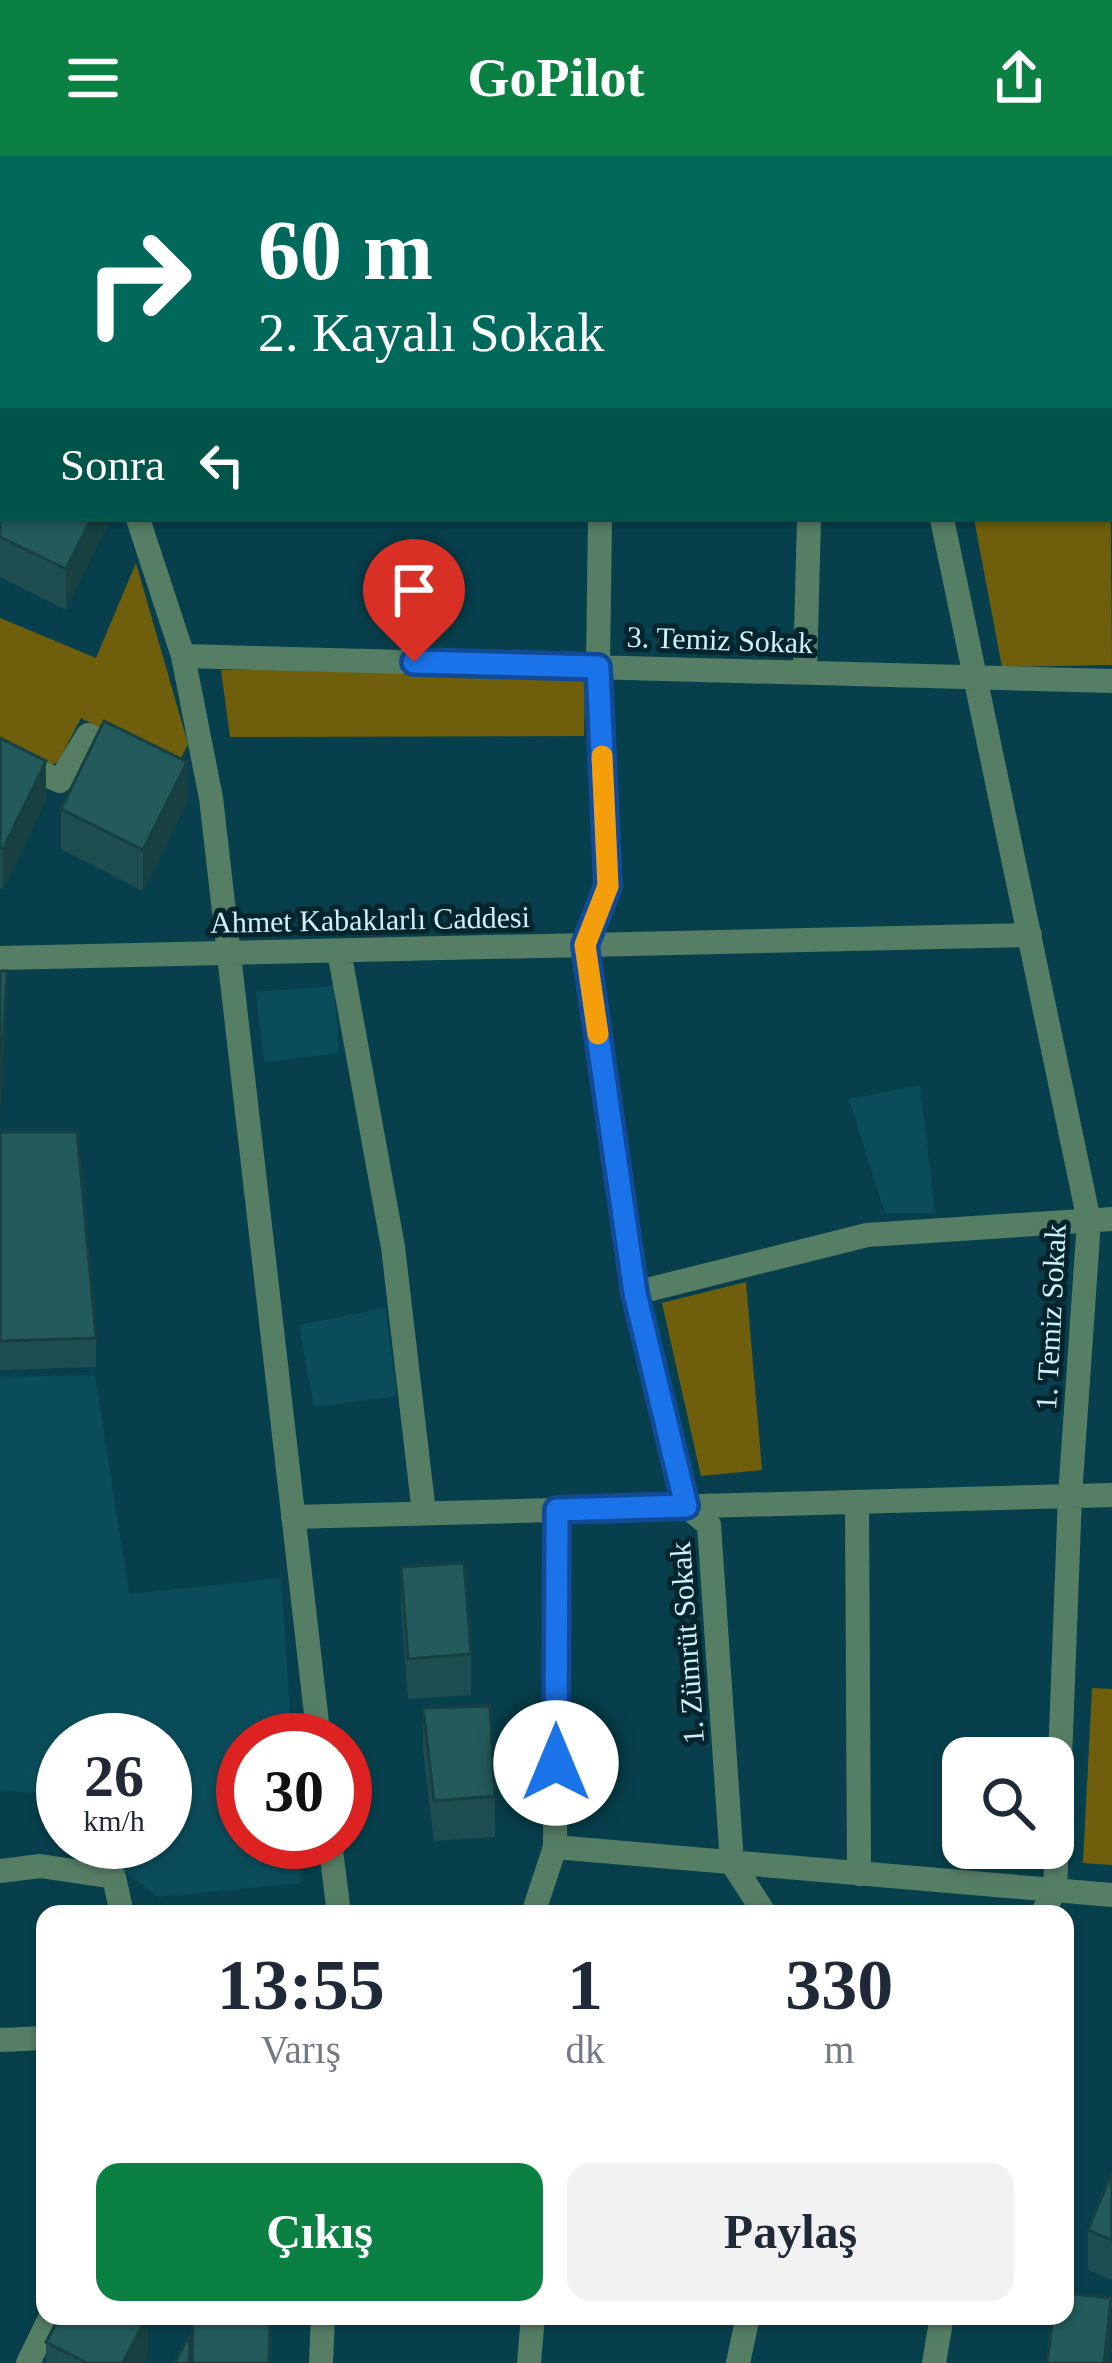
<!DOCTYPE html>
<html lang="tr">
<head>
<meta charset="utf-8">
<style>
  body { margin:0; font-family:Georgia,serif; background:#f2f2f3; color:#1f2937; height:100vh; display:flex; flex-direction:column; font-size:45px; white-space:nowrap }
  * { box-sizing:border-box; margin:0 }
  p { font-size:39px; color:#747a83 }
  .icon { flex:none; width:66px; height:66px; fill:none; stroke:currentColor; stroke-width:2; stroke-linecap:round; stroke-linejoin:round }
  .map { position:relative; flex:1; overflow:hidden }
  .sheet { position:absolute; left:36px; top:1749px; width:1038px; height:420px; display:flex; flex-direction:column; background:#fff; border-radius:24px; box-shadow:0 3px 9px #0004 }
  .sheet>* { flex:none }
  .top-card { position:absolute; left:0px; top:0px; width:1113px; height:366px; box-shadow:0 3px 9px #0004; background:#00695c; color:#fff; overflow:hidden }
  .buttons { position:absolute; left:942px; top:1581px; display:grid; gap:24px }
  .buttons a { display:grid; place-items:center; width:132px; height:132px; border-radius:24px; background:#fff; box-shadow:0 3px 9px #0004; font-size:60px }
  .speed { position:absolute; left:36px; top:1557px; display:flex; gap:24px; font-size:60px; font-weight:700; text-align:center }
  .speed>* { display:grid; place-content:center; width:156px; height:156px; border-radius:50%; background:#fff; box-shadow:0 3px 9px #0004; line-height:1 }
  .speed small { font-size:30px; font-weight:400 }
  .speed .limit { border:18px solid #d22; background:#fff; color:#111 }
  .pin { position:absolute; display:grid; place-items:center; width:102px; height:102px; color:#fff; margin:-123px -51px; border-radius:50% 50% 50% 0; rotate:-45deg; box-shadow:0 0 12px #0007 }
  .pin .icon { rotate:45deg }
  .me { position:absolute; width:132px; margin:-66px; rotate:0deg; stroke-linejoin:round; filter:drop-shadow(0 0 9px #0008) }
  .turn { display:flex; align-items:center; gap:42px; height:252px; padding:0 60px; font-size:54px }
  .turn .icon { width:156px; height:156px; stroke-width:2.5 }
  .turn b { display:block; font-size:84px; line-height:102px }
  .then { display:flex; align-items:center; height:114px; padding:0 60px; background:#0003; gap:24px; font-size:45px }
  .eta { display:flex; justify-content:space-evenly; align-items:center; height:204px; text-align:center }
  .eta b { font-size:72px; font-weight:600; line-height:84px }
  .cta { display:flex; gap:24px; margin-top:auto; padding:24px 60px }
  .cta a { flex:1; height:138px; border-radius:24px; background:#0b8043; color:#fff; font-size:48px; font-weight:600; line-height:138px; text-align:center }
  .cta a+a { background:#f2f2f3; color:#1f2937 }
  header { display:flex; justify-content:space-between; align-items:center; height:156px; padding:0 60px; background:#0b8043; color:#fff; font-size:54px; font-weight:600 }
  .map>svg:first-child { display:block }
  .built { fill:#0b4c5a }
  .green { fill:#6f5f0c }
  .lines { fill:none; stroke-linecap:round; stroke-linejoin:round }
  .minor { stroke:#567e65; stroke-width:24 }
  .tertiary { stroke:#567e65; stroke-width:24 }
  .wall { fill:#1e4e4f }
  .shaded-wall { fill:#184040 }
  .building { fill:#235b5c; stroke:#184040; stroke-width:3 }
  .route-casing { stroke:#114b97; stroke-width:30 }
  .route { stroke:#1a73e8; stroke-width:21 }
  .slow { stroke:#f59e0b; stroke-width:21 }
  .labels { text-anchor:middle; stroke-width:10; stroke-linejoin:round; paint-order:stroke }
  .street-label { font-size:30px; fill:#cff1fb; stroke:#05242c }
</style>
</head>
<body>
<header><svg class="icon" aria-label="menu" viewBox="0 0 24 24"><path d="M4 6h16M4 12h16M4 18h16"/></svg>GoPilot<svg class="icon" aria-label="share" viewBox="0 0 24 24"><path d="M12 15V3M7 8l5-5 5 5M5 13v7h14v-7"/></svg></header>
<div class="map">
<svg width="1112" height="2207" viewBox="0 0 1112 2207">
  <rect width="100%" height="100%" fill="#07404c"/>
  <path class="built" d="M334,830L339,897L264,906L256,836Z
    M920,929L935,1057H885L849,943Z
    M385,1152L397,1240L314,1251L299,1169Z
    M95,1219L129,1438L281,1422L292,1584H243V1686H298L301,1727L158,1741L114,1708L111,1686H165V1584H63V1638L0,1635V1221Z"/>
  <path class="green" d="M1110,283L1112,509L1002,511L974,363H1110Z
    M136,407L188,588L176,612L81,562L58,606L50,609L0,587V462L96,502Z
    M221,514H585L584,580L230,581Z
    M746,1126L762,1314L701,1320L662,1147Z
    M1092,1532L1112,1533V1709L1083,1707Z"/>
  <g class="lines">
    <path class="minor" d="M14,0V3
      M216,0V3
      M418,0V3
      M602,0V3
      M870,0L871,3
      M0,299L3,292
      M138,363L183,500L211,642L319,1584
      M600,363L598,511L608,730L585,789L635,1137L686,1350L709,1369L732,1707L765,1758
      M942,363L1089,1065L1070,1340L1055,1734L1042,1758
      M183,500L1112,525
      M805,516L809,363
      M0,598L60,625L88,579L124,597
      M339,795L393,1091L424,1357
      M0,802L1030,779
      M635,1137L867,1079L1112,1063
      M857,1346L859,1718
      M293,1361L1112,1339
      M330,1686L339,1758
      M555,1691L1112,1739
      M0,1715L40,1710L114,1721L122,1758
      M533,1758L555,1691L558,1354
      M0,1884L45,1882
      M28,2207L51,2160
      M321,2207L323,2160
      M529,2207L533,2160
      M738,2207L748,2160
      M934,2207L942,2160"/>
    <path class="tertiary" d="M1110,210H1112
      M0,230H3
      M1110,261H1112
      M0,275H3"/>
  </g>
  <path class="wall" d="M0,338L110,363L66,454L0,421Z
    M0,582L46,645L3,733L0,732Z
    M187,646L143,735L61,693V653Z
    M0,976L96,1182V1211L0,1214Z
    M401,1411L471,1498V1539L408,1543L401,1452Z
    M423,1552L495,1640V1681L434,1685L423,1593Z
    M1112,2016V2124L1088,2114V2074Z
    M46,2186L148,2199L144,2207H46Z"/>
  <path class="shaded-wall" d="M91,363H110V365L66,454V413Z
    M46,605V645L3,733V693Z
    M187,606V646L143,735V694Z
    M7,815V844L0,969V940Z
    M1111,2142V2183L1108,2207H1104Z
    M148,2160V2199L144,2207H123Z"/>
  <path class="building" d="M680,0H803V3H680Z
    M3,332V363H91L66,413L0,381V338Z
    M104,565L187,606L143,694L61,653Z
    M0,582L46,605L3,693L0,692Z
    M0,815H7L0,940Z
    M0,976H77L96,1182L0,1185Z
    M464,1407L471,1498L408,1503L401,1411Z
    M490,1550L495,1640L434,1645L423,1552Z
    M1112,2016V2084L1088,2074Z
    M1065,2137L1111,2142L1104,2207H1047L1053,2160H1065Z
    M60,2160H147L123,2207H87L46,2186Z
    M193,2163L270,2166L269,2207H192Z
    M190,2179L189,2207H174Z"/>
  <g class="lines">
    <g class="route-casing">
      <path id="route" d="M414,506L598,511L608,730L585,789L635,1137L686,1350L557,1354L556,1607"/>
    </g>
    <use href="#route" class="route"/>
    <path class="slow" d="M598,878L585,789L608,730L602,600"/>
  </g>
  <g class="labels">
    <g class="street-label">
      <text transform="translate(720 484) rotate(2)" y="10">3. Temiz Sokak</text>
      <text transform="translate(370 764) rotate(-1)" y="10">Ahmet Kabaklarlı Caddesi</text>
      <text transform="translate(1051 1161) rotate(-87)" y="10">1. Temiz Sokak</text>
      <text transform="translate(687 1487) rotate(-94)" y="10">1. Zümrüt Sokak</text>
    </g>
  </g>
</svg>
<div class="buttons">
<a><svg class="icon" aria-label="search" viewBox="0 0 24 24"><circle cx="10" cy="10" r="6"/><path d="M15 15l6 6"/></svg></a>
</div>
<div class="speed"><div>26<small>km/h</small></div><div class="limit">30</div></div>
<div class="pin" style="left:414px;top:506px;background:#d93025"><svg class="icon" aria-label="arrive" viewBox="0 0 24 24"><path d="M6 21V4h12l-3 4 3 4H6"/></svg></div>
<svg class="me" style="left:556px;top:1607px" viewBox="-20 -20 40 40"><circle r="19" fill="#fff"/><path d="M0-13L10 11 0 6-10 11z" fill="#1a73e8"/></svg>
<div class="top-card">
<div class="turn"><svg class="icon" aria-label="right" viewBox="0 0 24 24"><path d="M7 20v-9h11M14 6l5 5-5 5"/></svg><div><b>60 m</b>2. Kayalı Sokak</div></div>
<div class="then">Sonra<svg class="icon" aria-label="left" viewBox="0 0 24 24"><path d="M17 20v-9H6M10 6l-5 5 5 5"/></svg></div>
</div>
<section class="sheet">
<div class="eta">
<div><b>13:55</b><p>Varış</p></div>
<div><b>1</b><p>dk</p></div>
<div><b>330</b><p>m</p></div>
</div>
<div class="cta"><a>Çıkış</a><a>Paylaş</a></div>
</section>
</div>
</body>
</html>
